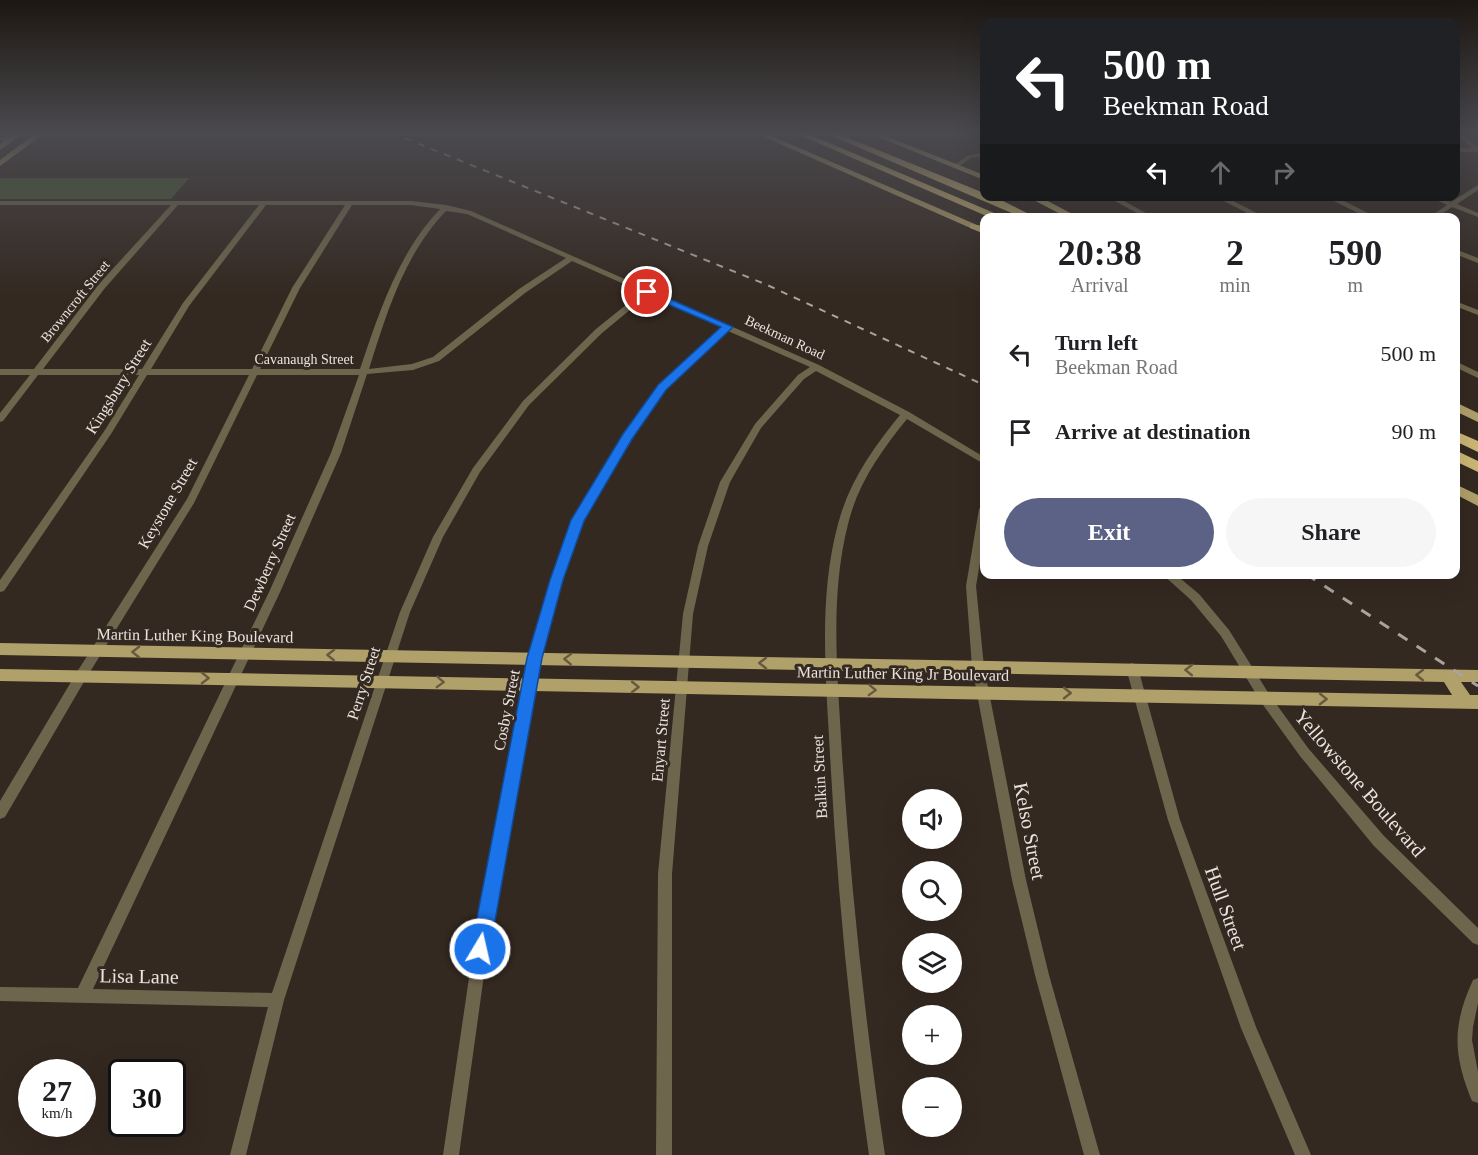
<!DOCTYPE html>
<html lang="en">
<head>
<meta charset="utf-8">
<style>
  body { margin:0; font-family:"Times New Roman",serif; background:#f6f6f6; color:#202124; height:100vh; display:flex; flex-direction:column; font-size:22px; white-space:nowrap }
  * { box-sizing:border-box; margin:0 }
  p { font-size:20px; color:#757577 }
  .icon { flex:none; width:33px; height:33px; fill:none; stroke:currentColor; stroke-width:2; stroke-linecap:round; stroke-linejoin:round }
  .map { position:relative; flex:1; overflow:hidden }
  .sheet { position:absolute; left:980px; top:213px; width:480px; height:366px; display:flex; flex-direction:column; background:#fff; border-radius:12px; box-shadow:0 6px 24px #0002 }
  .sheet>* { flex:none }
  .banner { position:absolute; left:980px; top:18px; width:480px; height:183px; border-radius:12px; box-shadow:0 6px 24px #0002; background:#202124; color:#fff; overflow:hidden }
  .tools { position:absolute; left:902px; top:789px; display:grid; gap:12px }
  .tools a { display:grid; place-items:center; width:60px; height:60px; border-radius:50%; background:#fff; box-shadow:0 6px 24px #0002; font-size:30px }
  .speed { position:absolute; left:18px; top:1059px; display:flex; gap:12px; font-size:30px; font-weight:700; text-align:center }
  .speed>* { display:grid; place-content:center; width:78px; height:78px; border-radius:50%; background:#fff; box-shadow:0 6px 24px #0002; line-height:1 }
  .speed small { font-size:15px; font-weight:400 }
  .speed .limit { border:3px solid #111; border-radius:9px; background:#fff; color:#111 }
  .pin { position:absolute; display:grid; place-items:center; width:51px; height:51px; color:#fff; margin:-26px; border:3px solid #fff; border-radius:50%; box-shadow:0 2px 6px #0007 }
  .me { position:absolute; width:66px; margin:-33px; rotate:9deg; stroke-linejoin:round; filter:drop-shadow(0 0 4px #0008) }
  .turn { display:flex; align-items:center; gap:21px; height:126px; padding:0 24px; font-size:27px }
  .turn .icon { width:78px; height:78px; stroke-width:2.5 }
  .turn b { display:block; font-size:42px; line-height:51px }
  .lanes { display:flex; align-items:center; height:57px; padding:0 24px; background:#0003; justify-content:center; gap:30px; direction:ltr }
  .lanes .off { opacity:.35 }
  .eta { display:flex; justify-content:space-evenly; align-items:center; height:102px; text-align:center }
  .eta b { font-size:36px; font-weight:700; line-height:42px }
  .action { display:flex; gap:12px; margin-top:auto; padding:12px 24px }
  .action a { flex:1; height:69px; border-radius:36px; background:#5b6286; color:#fff; font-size:24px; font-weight:700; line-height:69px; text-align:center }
  .action a+a { background:#f6f6f6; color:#202124 }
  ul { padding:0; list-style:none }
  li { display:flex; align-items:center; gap:18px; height:78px; padding:0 24px }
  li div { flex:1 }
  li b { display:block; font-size:22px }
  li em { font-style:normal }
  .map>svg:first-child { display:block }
  .green { fill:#485a33 }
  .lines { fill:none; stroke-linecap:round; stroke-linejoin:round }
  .minor { fill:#6e664c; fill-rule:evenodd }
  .major { fill:#b0a06a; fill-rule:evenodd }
  .highway { fill:#cbb675; fill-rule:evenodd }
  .rail-far1 { stroke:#aba39c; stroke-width:2; stroke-dasharray:7 7; stroke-linecap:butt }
  .rail { stroke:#aba39c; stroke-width:3; stroke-dasharray:11 11; stroke-linecap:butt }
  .oneway { stroke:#66593e }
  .route { fill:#1a73e8; stroke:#114b97; stroke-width:1.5 }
  .labels { text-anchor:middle; stroke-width:6; stroke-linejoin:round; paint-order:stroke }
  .far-street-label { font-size:14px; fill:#eae3de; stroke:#342921 }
  .street-label { font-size:16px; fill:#eae3de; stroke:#342921 }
  .near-street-label { font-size:20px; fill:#eae3de; stroke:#342921 }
</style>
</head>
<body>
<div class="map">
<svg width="1478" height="1155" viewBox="0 0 1478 1155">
  <rect width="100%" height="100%" fill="#342921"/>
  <path class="green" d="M0,178H189L171,199H0Z"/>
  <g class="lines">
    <path class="minor" d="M1455,133H1460L1478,147V152H1455V148H1472Z
      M0,137H11L14,139L11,141H0Z
      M984,152V156L971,158L958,167L953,166L967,156Z
      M1478,185V190L1457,204L1478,213V217L1452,207L1436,218H1428L1447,205L1428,196H1438L1451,202Z
      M1106,196H1115L1155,218H1146Z
      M1214,196H1223L1267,218H1257Z
      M1324,196H1334L1378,218H1368Z
      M0,201H411L446,205L471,211L819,365L909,412L984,457V464L907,419C881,451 858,483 848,524C829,599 838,678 842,754C851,889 865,1022 885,1155H869C850,1022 837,888 830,754C826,678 818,598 838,524C849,482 873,448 900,415L816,371L804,379L761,428L730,482L708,546L693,614L672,874V1155H656L658,874L683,614L698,546L720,482L755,424L798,375L810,367L728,331L665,389L630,439L582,521L562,580L535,684L494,903L459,1155H443L480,903L523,684L552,580L572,521L624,435L659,385L722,328L648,295L602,333L529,405L480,472L443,537L410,612L284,1000L246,1155H230L268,1007L0,1001V987L78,988L270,590L331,453L359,375H257L194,503L85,680L5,817L0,819V801L77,672L187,499L249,375H147L111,434L4,591L0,592V580L105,430L139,375H38L3,421L0,422V413L30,375H0V369H34L99,284L171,205H0ZM178,205H259L183,303L142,369H43L105,288ZM266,205H345L292,288L252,369H151L189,306ZM352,205H411L440,209C398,253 379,313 360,369H260L300,288ZM446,211L467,214L566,258L519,289L433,357L412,364L369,369C387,312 404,255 446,211ZM572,261L642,292L596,329L523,401L473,468L433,537L400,612L272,993L93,989L281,590L341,453L367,374L413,370L439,361L525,293Z
      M1455,249L1478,258V263L1455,254Z
      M1455,301L1478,310V315L1455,306Z
      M1455,361L1478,372V378L1455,367Z
      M984,505V539L976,586L984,667L1026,880L1049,975L1100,1155H1084L1035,975L1012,880L972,667L966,586L979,509Z
      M1162,574H1175L1199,594L1229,630L1269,694L1308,748L1384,836L1478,928V945L1473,943L1374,846L1300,756L1261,702L1221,636L1191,600Z
      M1132,663L1136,665L1138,668L1180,820L1256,1027L1311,1155H1295L1241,1028L1168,820L1126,668L1128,665Z
      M1478,978V1003L1473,1027L1472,1040L1478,1072V1103L1472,1101C1453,1054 1452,1026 1473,980Z"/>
    <path class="major" d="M15,133H24L0,150V144Z
      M36,133H45L0,166V160Z
      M755,133H765L984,228V234Z
      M868,133H878L984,175V180Z
      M1026,196H1038L1080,218H1068Z
      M1455,402L1478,413V422L1455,411Z
      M1455,484L1478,495V506L1455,494Z
      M0,643L1478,670V682H1461L1470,695H1478V709L0,681V669L1452,695L1444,682L0,655Z"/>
    <path class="highway" d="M795,133H806L1006,218H991Z
      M825,133H836L984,193V196H993L1037,218H1023Z
      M970,224L984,226V233L970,228Z
      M1455,431L1478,441V452L1455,441Z
      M1455,450L1478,461V472L1455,461Z"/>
    <path class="rail-far1" d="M392,133L765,284L984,385"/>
    <path class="rail" d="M1306,574L1478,686"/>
  </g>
  <defs><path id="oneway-chevron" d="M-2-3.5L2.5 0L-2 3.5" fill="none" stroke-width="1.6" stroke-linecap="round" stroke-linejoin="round" transform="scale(1.5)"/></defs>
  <g class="oneway">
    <use href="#oneway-chevron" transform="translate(136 652) rotate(-179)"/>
    <use href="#oneway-chevron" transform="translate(331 655) rotate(-179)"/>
    <use href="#oneway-chevron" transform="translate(568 659) rotate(-178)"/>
    <use href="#oneway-chevron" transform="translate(763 663) rotate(-180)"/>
    <use href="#oneway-chevron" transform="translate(1189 670) rotate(-179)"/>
    <use href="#oneway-chevron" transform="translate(1420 675) rotate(-179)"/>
    <use href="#oneway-chevron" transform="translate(205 678) rotate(1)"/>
    <use href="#oneway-chevron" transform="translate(440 682) rotate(2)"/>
    <use href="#oneway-chevron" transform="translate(635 687) rotate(1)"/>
    <use href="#oneway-chevron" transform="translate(872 690) rotate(2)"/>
    <use href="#oneway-chevron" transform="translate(1067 693)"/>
    <use href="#oneway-chevron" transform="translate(1323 699) rotate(1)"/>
  </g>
  <linearGradient id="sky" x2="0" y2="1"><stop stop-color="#1d1712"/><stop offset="0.45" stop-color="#4a494e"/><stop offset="1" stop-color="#4a494e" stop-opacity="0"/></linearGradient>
  <rect width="1478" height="295" fill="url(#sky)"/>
  <path class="route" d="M647,289L733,327L666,390L632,439L584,521L563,580L542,658L490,949L487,956L480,958L474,956L471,949L527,658L550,580L571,520L623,434L658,385L721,327L644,294V290Z"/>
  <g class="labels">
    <g class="far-street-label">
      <text transform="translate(75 301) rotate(-51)" y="5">Browncroft Street</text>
      <text transform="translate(785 337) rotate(25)" y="5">Beekman Road</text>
      <text x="304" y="364">Cavanaugh Street</text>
    </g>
    <g class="street-label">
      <text transform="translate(118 386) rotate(-58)" y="6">Kingsbury Street</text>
      <text transform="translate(167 503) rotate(-60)" y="6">Keystone Street</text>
      <text transform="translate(269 562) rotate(-66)" y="6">Dewberry Street</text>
      <text transform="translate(195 635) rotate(1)" y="6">Martin Luther King Boulevard</text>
      <text transform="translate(903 673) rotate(1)" y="6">Martin Luther King Jr Boulevard</text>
      <text transform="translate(363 683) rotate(-72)" y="6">Perry Street</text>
      <text transform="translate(506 710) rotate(-79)" y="6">Cosby Street</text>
      <text transform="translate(660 740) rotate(-85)" y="6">Enyart Street</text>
      <text transform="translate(819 777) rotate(-93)" y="6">Balkin Street</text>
    </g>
    <g class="near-street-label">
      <text transform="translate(1360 783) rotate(49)" y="7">Yellowstone Boulevard</text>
      <text transform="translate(1030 831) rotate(79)" y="7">Kelso Street</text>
      <text transform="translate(1226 908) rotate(70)" y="7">Hull Street</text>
      <text transform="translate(139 976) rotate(1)" y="7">Lisa Lane</text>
    </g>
  </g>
</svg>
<div class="tools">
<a><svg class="icon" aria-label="sound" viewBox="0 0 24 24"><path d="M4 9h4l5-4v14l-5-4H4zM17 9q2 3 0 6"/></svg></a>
<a><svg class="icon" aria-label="search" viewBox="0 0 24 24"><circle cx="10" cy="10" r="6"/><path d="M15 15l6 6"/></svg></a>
<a><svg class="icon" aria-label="layers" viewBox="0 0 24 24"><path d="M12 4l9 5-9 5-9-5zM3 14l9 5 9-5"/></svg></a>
<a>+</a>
<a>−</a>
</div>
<div class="speed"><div>27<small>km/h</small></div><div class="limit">30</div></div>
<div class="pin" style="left:647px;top:292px;background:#d93025"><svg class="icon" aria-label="arrive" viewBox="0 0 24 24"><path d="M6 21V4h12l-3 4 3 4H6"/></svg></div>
<svg class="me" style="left:480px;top:949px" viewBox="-20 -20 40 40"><circle r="17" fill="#1a73e8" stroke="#fff" stroke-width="3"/><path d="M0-11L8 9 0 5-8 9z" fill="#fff"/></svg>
<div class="banner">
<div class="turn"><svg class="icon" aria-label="left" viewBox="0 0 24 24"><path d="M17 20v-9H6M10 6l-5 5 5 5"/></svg><div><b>500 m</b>Beekman Road</div></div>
<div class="lanes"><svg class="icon" aria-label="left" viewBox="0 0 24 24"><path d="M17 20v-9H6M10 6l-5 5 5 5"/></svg><svg class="icon off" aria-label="ahead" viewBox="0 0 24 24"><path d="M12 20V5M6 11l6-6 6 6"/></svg><svg class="icon off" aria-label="right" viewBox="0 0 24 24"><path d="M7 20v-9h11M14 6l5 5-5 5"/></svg></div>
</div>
<section class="sheet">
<div class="eta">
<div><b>20:38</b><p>Arrival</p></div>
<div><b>2</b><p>min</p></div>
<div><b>590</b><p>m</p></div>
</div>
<ul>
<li><svg class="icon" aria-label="left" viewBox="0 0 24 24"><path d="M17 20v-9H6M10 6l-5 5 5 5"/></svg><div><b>Turn left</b><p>Beekman Road</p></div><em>500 m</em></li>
<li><svg class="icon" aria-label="arrive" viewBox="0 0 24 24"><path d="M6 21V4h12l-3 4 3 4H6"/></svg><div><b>Arrive at destination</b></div><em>90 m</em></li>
</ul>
<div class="action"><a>Exit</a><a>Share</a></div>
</section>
</div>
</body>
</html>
